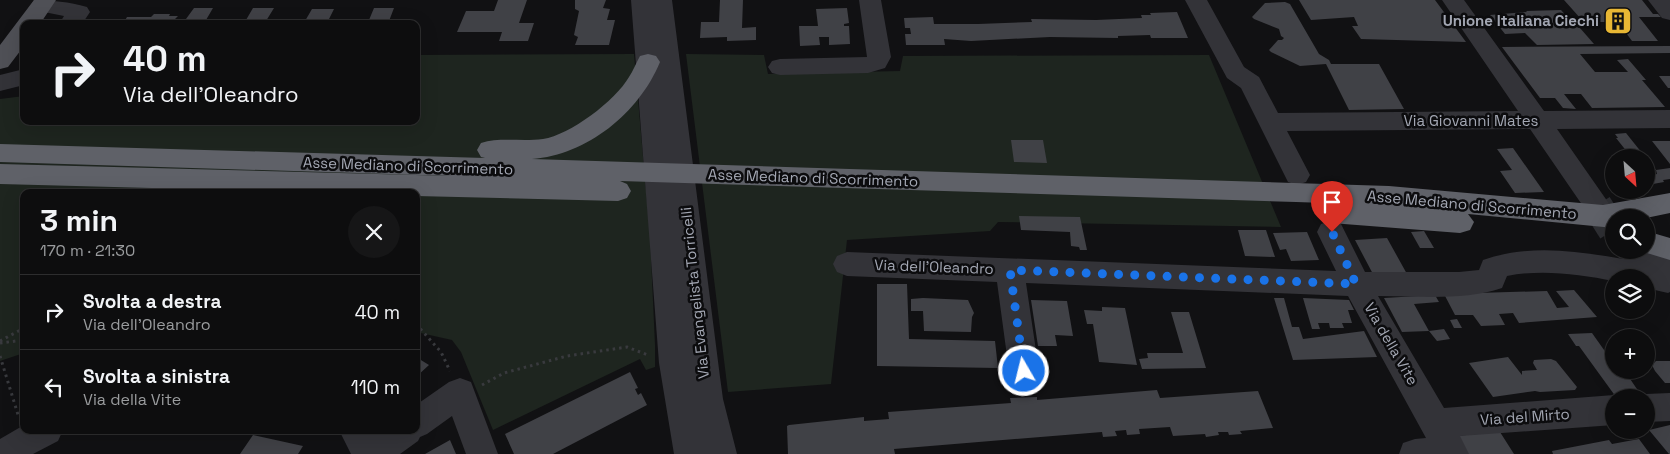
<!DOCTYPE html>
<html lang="it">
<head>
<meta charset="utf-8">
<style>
  body { margin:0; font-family:"Space Grotesk",sans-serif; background:#161617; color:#f1f3f6; height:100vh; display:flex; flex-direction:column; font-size:19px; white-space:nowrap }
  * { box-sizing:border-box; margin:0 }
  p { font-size:16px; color:#9a9c9e }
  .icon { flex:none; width:28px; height:28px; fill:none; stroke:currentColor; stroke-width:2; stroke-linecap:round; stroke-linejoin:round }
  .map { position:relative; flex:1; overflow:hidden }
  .sheet { position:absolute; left:20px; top:189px; width:400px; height:245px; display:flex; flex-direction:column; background:#0d0d0e; border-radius:10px; box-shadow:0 5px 20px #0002,0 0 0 1px #2d2d2e }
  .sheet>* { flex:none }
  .hud { position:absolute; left:20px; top:20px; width:400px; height:105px; border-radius:10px; box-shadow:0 5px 20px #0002,0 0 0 1px #2d2d2e; background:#0d0d0e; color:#f1f3f6; overflow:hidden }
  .needle { width:32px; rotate:154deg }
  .controls { position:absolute; left:1605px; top:149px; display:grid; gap:10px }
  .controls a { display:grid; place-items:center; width:50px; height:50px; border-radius:50%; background:#0d0d0e; box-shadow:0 5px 20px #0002,0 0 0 1px #2d2d2e; font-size:25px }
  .pin { position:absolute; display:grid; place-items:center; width:42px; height:42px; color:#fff; margin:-51px -21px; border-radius:50% 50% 50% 0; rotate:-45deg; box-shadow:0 0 5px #0007 }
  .pin .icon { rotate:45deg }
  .me { position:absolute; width:55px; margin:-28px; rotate:352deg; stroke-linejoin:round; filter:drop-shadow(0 0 4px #0008) }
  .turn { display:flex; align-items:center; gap:18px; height:105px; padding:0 20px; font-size:22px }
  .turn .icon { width:65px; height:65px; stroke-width:2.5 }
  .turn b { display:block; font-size:35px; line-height:42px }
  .round { display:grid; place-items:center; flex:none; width:52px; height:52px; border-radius:26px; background:#161617 }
  .summary { display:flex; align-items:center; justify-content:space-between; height:85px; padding:0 20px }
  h1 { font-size:30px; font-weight:700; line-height:38px }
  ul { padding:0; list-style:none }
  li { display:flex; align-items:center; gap:15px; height:75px; padding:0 20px; border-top:1px solid #2d2d2e }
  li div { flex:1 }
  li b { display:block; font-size:19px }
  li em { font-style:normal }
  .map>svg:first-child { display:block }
  .green { fill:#1e251f }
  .building { fill:#404146 }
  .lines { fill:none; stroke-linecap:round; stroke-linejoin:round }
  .minor-tunnel { stroke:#2e2f33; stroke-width:30; stroke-dasharray:30 15; stroke-linecap:butt }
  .path { stroke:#393a3e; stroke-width:3; stroke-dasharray:2.5 4; stroke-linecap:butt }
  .minor { fill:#333338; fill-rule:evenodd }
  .major { fill:#4f5056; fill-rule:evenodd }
  .highway { fill:#5f6168; fill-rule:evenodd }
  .route { stroke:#1a73e8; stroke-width:9; stroke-dasharray:0 16.2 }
  .labels { text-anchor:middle; stroke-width:5; stroke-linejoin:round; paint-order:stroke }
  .poi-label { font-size:15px; font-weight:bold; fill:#a3a7b3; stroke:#0c0c0e; text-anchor:end }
  .street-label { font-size:15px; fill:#a3a7b3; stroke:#0c0c0e }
</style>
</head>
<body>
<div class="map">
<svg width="1670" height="454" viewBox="0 0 1670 454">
  <rect width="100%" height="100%" fill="#111113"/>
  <path class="green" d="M634,54L650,236L655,345V367L646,370L640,359L493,430L461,352L452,340L416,332V192H24V353L0,361V99L24,96V121H416V55Z
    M686,54L764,55L768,74L900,71L903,56L1209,55L1281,227L998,222L990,231L847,240L831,384L728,392Z"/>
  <path class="building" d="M498,0H527L519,23H534L528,41H499L502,32H457L466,11H494Z
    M575,0H606L603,8L610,9L607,20H615L609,45H575L578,37L574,35L579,11L575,9Z
    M720,0H743L742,28L756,27V40L727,41V37L700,38L701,22H719Z
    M1299,0H1435L1466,42L1361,39L1352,26H1358L1354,17L1311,20Z
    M1564,0H1642L1653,14H1658L1661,17H1639L1658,41H1632L1618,22H1596L1592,16L1588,17L1590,19H1581Z
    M1285,2L1290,4L1319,54L1329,60L1331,64H1379L1404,109L1349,110L1326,64L1300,66L1271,52L1269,50L1278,40H1282L1284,38L1281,36L1279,29L1254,19L1252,17L1265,3Z
    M194,8H213L206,20H211L210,21L246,20L253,8H274L266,21H305L312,9H334L328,21L369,20L374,8H394L389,21H409L407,24H123L127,17H151L154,14H170L169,16H178L175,19H186Z
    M847,8L849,23L844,24V26H849L850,44L829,45V37H819L820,45L800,46L799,26H818L816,9Z
    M1561,10L1576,27L1580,28L1594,44L1537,45L1525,33L1505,34L1490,15L1527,12L1526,11Z
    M1177,12L1188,38H1151L1150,35L1118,36V38L1050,37L971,41L944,39L945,45H906L905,34H911L910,28H905L904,18L933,17L934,24H978L1032,22L1031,19L1096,20L1142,18L1141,15H1151L1150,13Z
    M1670,46V53L1580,54L1595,72H1628L1617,60L1628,59L1646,80H1642L1665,107L1592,108L1581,94H1564L1576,109L1563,108L1555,98H1540L1502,47Z
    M1659,76H1670V88H1668Z
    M1626,133L1646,158H1632L1616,138H1618L1615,134Z
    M1011,140H1043L1047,163L1014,162Z
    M1652,141H1670V164Z
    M1513,148L1544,192L1515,193L1500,171L1512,170L1497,149Z
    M1646,158L1656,170L1646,171Z
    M1670,168V179L1663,180L1664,182L1653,184L1646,176L1657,174L1656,170Z
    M1019,216L1080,217L1087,250H1080L1079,247L1071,246L1070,232L1021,230Z
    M1238,230H1266L1275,257L1245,256Z
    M1424,231L1434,248H1420L1411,232Z
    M1307,232L1319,260L1291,261L1286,249L1280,250L1273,233Z
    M1387,238L1407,274L1374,276L1355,240Z
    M877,284H907L909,339L995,341L998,368L877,366Z
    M1574,290L1597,317L1519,323L1513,313L1499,314L1505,325L1481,326L1473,315H1455L1444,294L1547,291L1557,308L1569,307L1556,291Z
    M1435,295L1439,302L1414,304L1429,331L1402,332L1384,298Z
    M923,298L968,300L974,313L972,317L971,332L924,331L923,311H911V299Z
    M1274,298H1284L1292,327H1299L1303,339L1364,331L1377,357L1293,360Z
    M1303,298L1349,300L1354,310H1348L1352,323H1342L1344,328H1330L1329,323H1318L1320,329H1312Z
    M1031,300L1067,301L1073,336L1055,335L1057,346H1038Z
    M1102,307L1125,308L1137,365L1099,362L1093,324H1087L1084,310L1102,311Z
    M1171,312H1189L1206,368L1142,369L1139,359L1148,358L1147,353H1183Z
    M1457,319L1462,328H1454L1450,320Z
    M1444,329L1450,339L1437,341L1429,331Z
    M1592,333L1614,364V370H1624L1641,395L1616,397L1579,346H1576L1568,334Z
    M416,357L429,365L416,377Z
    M1508,357L1522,375V371L1537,370L1533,363L1534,360L1551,359L1556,361L1577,387L1575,390L1540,392L1535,391L1493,397L1469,363Z
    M1656,361H1670V383H1665L1655,371L1652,365Z
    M630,372L638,388L635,389L638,395L641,393L647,405L553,454H514L505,434Z
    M1157,390L1160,398L1258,391L1273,428L1240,431L1242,434L1229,435L1228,432H1218L1219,435L1206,437L1205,434L1173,436L1170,427L1139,429L1140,434L1127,435L1126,430L1115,431L1117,436L1103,437L1102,432L894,449L895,454H788L787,426L789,425L864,417V421L889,419L888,412L1011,403L1010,398L1037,397V400Z
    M1670,425V454H1669L1649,430Z
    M1500,432L1514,454H1466L1455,436Z
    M253,435L303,446L298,454H240Z
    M1639,439L1650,454H1553L1552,451L1609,440L1612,444Z
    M450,440L456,454H425Z"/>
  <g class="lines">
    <path class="minor-tunnel" d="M1597,205L1614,232"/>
    <path class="path" d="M416,324L441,352L450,371
      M0,341L24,328
      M0,343L24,340
      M0,356L19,418
      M482,385L504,373L567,356L627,347L648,355"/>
    <path class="minor" d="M34,0C52,0 69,2 87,7L90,12L82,24H59L64,16L34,10L31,5Z
      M631,0H672L720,377L723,399L737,454H674L659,363Z
      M859,0H881L891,57L885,68L868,73L780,75L772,73L768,67L772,61L780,59L867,57Z
      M1185,0H1207L1244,67L1259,77L1278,113L1518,111L1442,0H1464L1544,111L1670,110V128L1557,129L1610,205L1607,212L1597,215L1587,212L1530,129L1287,131L1310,175L1306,182L1297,185L1288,182L1241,88L1227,78Z
      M1648,0H1670V20L1662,18Z
      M24,69V85L0,91V75Z
      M1331,221L1341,224L1365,272H1459L1479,270L1483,260C1529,244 1576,251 1623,259L1619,258L1615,250H1646V245L1670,255V292L1668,293L1646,288V278H1614V281C1579,274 1541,269 1507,276L1502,288C1464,301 1418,296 1378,296L1444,408L1614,395L1619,398H1614V425L1460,436L1469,454H1399L1403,443L1415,439L1426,438L1348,296L1026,283L1039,371L1035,381L1024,385L1013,381L1009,371L997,282L847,276L837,272L833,264L837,256L847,252L1336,271L1317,232L1321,224Z
      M460,378L471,382L498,454H466L452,416L427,434L420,437L418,441L400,454H351L339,430H372L375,434L381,430H416V405L449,382Z
      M1670,393V421L1646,422V398H1635L1646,394Z
      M24,425V430H63L58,441L33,454H0V439Z"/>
    <path class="major" d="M34,0H56L40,24H24V46L8,67L0,69V45Z"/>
    <path class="highway" d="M648,54L656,56L660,62C639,113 587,155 532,159L1389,186L1603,205L1670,193V213L1646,218H1614V228L1468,214L1474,222L1470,230L1460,233L1331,223L1321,219L1317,212L1321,205L1325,203L1296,202L620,181L627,184L631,191L627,198L618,201L416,196V192H308L0,184V164L453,176L0,162V144L485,158L481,157L477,150L481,143C500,137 522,142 543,139C570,135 615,101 629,77C633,71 636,63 640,56Z
      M1646,231L1670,238V260L1637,250H1646Z"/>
  </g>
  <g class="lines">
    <path class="route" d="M1024,371L1010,270L1356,284L1332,232"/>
  </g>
  <defs>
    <g id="building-square" transform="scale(1.4375)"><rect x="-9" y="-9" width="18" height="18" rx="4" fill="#e8b734" stroke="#0c0c0e"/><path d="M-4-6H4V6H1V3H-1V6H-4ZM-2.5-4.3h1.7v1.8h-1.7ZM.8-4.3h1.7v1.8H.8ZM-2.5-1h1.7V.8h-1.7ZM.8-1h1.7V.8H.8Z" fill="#111"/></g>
  </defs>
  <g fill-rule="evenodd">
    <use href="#building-square" x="1618" y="21"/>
  </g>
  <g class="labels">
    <g class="poi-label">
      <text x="1599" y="26">Unione Italiana Ciechi</text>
    </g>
    <g class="street-label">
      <text x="1471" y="126">Via Giovanni Mates</text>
      <text transform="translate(408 166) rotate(2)" y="5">Asse Mediano di Scorrimento</text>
      <text transform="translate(813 178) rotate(2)" y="5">Asse Mediano di Scorrimento</text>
      <text transform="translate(1472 205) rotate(5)" y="5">Asse Mediano di Scorrimento</text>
      <text transform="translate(934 267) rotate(2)" y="5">Via dell'Oleandro</text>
      <text transform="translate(695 293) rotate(-96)" y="5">Via Evangelista Torricelli</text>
      <text transform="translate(1391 344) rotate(60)" y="5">Via della Vite</text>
      <text transform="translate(1525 417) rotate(-4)" y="5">Via del Mirto</text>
    </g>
  </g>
</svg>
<div class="controls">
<a><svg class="needle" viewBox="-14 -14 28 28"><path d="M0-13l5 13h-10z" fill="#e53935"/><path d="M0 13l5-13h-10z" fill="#9a9c9e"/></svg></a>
<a><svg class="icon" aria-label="search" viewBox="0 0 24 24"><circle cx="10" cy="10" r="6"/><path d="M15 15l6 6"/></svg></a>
<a><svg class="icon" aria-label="layers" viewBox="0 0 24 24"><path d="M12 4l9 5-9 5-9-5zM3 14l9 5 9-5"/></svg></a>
<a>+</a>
<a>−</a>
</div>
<div class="pin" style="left:1332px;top:232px;background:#d93025"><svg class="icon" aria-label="arrive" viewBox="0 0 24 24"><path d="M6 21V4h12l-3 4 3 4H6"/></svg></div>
<svg class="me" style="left:1024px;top:371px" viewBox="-20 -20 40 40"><circle r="17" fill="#1a73e8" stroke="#fff" stroke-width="3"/><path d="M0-11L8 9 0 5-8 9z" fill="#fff"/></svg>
<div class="hud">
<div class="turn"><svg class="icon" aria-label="right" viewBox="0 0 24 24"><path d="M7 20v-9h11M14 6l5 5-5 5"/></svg><div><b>40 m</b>Via dell'Oleandro</div></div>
</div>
<section class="sheet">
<div class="summary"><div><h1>3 min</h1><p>170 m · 21:30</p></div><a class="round"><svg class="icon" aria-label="close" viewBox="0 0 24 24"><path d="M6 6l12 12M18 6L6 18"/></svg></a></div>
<ul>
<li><svg class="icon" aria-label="right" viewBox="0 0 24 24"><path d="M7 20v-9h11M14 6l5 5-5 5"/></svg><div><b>Svolta a destra</b><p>Via dell'Oleandro</p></div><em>40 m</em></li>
<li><svg class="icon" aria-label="left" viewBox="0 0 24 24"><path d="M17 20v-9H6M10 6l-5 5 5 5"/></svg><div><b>Svolta a sinistra</b><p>Via della Vite</p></div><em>110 m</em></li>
</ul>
</section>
</div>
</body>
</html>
